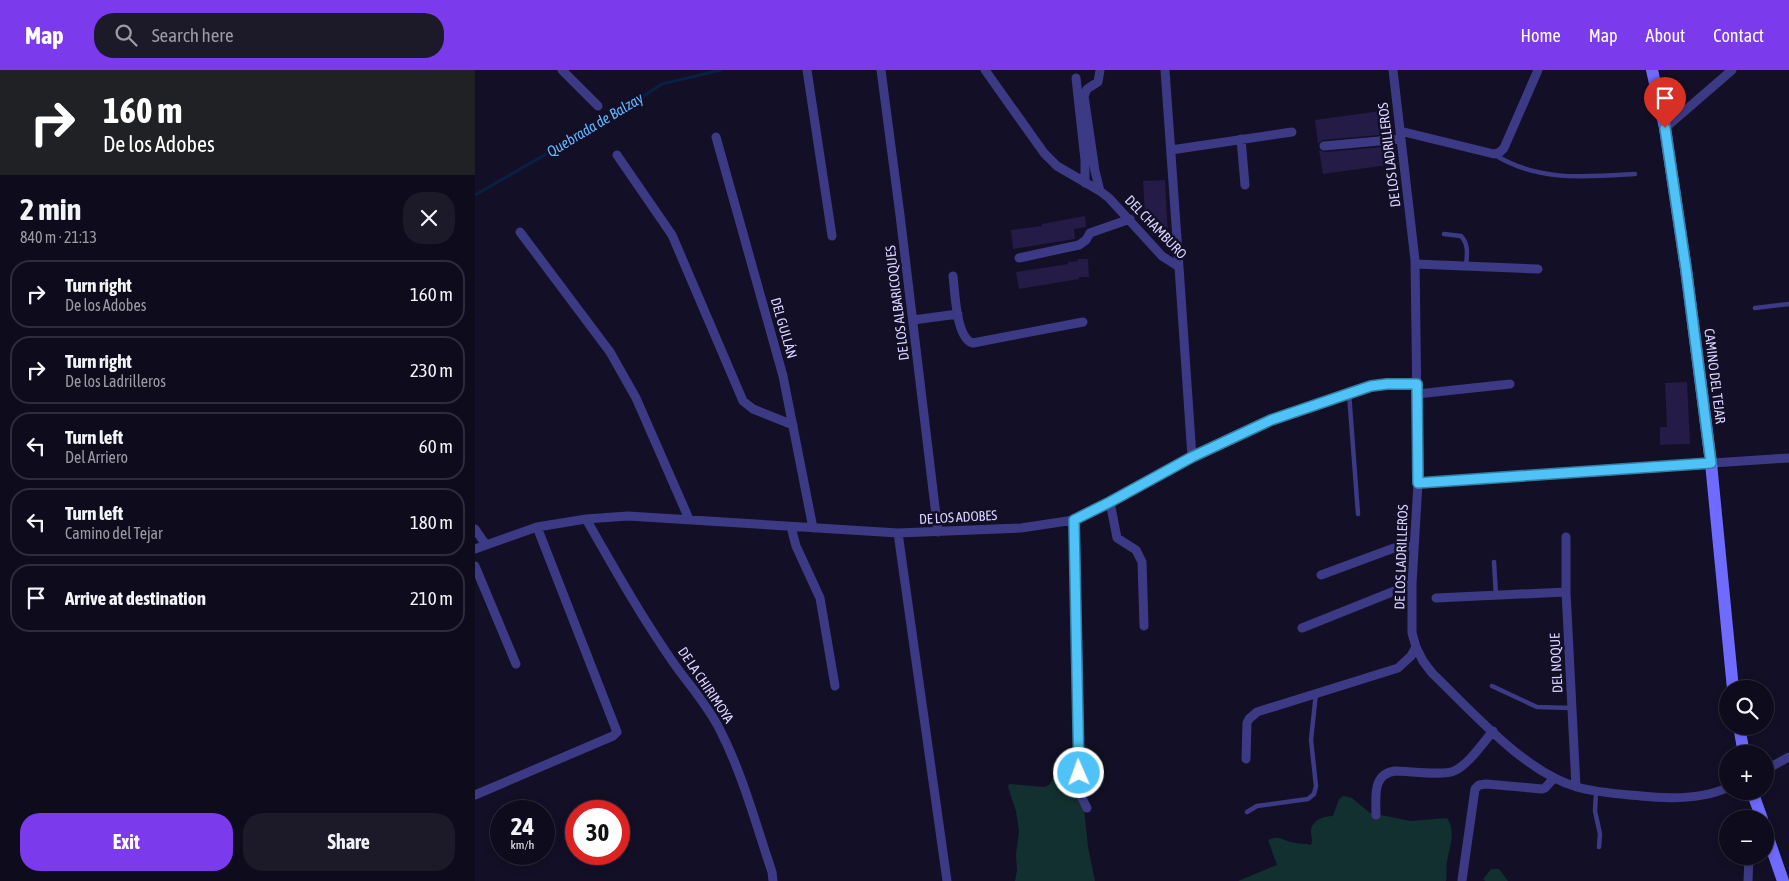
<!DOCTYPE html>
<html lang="en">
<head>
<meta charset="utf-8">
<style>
  body { margin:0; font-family:"Asap Condensed",sans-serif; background:#1c1929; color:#f1f3f6; height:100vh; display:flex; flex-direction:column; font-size:19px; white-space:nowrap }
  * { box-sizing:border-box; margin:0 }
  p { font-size:16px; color:#9b9ba3 }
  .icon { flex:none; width:28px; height:28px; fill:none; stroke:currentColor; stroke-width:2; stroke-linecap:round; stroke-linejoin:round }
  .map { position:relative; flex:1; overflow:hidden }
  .drawer { display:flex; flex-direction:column; background:#0e0b1c; width:475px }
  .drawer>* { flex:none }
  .guide { background:#202124; color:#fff; overflow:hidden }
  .fabs { position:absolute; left:1244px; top:610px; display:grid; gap:10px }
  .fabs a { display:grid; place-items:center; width:55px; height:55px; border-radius:50%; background:#0e0b1c; box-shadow:0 2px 8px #0003,0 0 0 1px #2e2b3b; font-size:25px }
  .speed { position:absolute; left:15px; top:730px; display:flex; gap:10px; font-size:25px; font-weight:700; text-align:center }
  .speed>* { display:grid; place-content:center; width:65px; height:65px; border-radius:50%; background:#0e0b1c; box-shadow:0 2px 8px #0003,0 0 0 1px #2e2b3b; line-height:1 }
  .speed small { font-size:12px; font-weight:400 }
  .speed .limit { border:8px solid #d22; background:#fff; color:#111 }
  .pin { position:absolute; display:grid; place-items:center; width:42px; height:42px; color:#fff; margin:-51px -21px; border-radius:50% 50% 50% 0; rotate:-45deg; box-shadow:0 0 5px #0007 }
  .pin .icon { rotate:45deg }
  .me { position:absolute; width:55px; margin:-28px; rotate:358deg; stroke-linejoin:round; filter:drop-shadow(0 0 4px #0008) }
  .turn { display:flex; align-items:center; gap:18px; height:105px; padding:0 20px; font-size:22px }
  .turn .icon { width:65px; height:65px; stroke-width:2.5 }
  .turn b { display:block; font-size:35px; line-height:42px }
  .round { display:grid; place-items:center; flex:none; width:52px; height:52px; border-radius:20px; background:#1c1929 }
  .summary { display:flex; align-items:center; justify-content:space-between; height:85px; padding:0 20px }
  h1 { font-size:30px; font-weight:700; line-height:38px }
  .action { display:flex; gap:10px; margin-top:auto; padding:10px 20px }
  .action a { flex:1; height:58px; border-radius:20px; background:#7c3aed; color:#fff; font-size:20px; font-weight:700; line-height:58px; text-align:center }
  .action a+a { background:#1c1929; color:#f1f3f6 }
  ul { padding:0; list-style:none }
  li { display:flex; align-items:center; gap:15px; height:68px; margin:0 10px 8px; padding:0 10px; border:2px solid #2e2b3b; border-radius:20px }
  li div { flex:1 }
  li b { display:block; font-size:19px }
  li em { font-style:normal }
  header { display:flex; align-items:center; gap:30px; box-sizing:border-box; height:70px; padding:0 25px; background:#7c3aed; color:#fff }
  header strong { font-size:24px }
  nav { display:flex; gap:28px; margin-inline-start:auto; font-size:18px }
  .search { width:350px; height:45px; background:#1c1929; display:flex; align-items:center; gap:12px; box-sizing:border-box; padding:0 18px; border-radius:20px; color:#9b9ba3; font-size:19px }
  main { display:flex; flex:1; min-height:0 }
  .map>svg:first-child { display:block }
  .green { fill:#12302f }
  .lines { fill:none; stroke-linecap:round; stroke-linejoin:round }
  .stream { stroke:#0a1f44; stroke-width:3 }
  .building { fill:#241b47 }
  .lane { stroke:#3d3a85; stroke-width:4.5 }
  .street { stroke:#3d3a85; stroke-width:9 }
  .secondary { stroke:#6f6bff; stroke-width:12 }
  .route-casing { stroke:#337fa1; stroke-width:12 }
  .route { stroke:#4fc3f7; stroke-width:9 }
  .labels { text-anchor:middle; stroke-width:5; stroke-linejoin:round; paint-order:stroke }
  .street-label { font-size:14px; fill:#d9d4ff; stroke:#130f26 }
  .water-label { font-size:15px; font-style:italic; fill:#62b6ff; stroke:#130f26 }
</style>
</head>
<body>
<header>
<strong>Map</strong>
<div class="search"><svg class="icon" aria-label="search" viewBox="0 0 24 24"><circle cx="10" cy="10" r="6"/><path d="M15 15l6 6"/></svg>Search here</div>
<nav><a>Home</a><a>Map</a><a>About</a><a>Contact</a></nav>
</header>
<main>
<section class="drawer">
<div class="guide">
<div class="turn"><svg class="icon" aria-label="right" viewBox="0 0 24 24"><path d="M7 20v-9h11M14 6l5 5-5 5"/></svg><div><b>160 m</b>De los Adobes</div></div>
</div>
<div class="summary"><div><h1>2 min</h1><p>840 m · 21:13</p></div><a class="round"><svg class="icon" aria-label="close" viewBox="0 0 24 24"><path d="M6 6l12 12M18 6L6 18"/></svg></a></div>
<ul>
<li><svg class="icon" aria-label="right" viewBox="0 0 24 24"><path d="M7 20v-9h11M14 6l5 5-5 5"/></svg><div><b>Turn right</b><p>De los Adobes</p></div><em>160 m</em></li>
<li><svg class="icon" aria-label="right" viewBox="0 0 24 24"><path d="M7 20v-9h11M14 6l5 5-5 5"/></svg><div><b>Turn right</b><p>De los Ladrilleros</p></div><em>230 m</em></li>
<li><svg class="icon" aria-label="left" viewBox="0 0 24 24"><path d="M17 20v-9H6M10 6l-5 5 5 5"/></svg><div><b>Turn left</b><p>Del Arriero</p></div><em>60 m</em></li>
<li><svg class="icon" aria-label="left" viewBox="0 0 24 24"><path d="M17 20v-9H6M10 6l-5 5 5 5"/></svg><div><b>Turn left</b><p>Camino del Tejar</p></div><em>180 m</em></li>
<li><svg class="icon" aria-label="arrive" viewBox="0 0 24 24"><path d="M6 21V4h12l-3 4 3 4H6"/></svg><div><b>Arrive at destination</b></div><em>210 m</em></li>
</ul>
<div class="action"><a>Exit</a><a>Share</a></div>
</section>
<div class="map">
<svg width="1314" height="811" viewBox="0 0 1314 811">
  <rect width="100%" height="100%" fill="#130f26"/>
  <path class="green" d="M580,705L593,711L602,718L609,739L613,777L620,811H540L542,801L541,785L544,761L541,741L533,717L534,714L569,717L574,715Z
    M868,726L877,728L895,743L936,751L972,748C981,760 975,777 972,791C971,797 972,805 971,811H763L802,795L793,770C805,765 805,769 816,772C822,774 830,773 836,775C838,769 836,767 836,762C836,750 849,746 858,746L864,729Z
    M1016,799H1024L1033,811H1010L1008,809Z"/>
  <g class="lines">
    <path class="stream" d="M0,125L141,44L187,14L246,0"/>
  </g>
  <path class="building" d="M913,40L916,64L848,70L843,74L840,50Z
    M918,76L920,94L848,104L844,80L850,82Z
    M690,110L693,165L685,168L671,155L673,146H670L668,111Z
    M610,146L611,157L599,159L600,169L538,179L536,160L567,156V154Z
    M603,189H613L614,207H604V209L544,219L541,202L593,194V192L603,191Z
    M1212,312L1215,374L1185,375V357H1192L1190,313Z"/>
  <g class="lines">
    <path class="lane" d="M1020,85C1064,112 1111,107 1160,104
      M969,164L986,166C994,175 992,184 991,196
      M1280,238L1314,234
      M874,323L883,444
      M1019,492L1021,526
      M1017,616L1062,637L1097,638
      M1121,722L1120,741L1125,764L1124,777
      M772,742L782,736L833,729L839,724L841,716L836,670L841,623"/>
    <path class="street" d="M87,0L123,36
      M332,0L357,166
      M406,0L425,145L463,462
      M510,0L569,83L582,96L625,121L634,128L687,186L704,197L717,387
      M690,0L704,197
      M918,0L940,190L943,413L937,514V563L941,577L948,591L957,603C997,641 1049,702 1102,717C1123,723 1145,724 1166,726C1194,729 1227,729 1252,718
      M601,8L610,90V113
      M1190,58L1257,0
      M925,61L1019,84L1025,82L1029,78L1063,0
      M241,67L308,306L338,458
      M766,69L770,115
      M849,76L926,69
      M696,80L817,62
      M142,85L197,165L268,331L278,339L318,355
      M625,121L620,101L609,26L612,19L623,12L625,0
      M45,162L135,282L161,328L214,449
      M544,188L604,175L611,170L615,163L655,149
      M940,194L1063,199
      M478,206C480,222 481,269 498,273L608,252
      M438,250L483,244
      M942,324L1035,314
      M943,413L1314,388
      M635,432L642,468L661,480L667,492L669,556
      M111,449C139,498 167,548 200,595C215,616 233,636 245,660C268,705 281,755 297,802L298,811
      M599,450L603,595V689L607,728L612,738
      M316,457L321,476L345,528L360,616
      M0,459L11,475
      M423,463L472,811
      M1091,467V522L1101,717
      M0,479L62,457L111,449L153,446L423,463L546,458L599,450L635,432L717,387L796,350L896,316L912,314H941
      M0,496L41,594
      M846,505L919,478L939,476
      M961,528L1091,522
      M827,558L937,514
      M771,689L772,653L774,649L782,642L923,598L936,586L941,577
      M1290,700L1314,687
      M0,725L138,666L142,662L62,457
      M901,745C901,727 897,704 920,701C934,701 968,706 979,701C993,695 1008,673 1018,661
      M987,810L1000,719L1004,715L1011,714L1067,719L1070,718L1079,708
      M1273,811L1274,786"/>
    <path class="secondary" d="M1177,0L1190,58L1211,199L1236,393L1258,619
      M1264,656L1269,684
      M1277,721L1287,749
      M1290,759L1308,811"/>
  </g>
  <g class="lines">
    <g class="route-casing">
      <path id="route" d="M604,703L599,450L635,432L717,387L796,350L896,316L912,314H942L943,413L1236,393L1211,199L1190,58"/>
    </g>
    <use href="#route" class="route"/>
  </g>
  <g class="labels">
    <g class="street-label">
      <text transform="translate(914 85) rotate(-97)" y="5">DE LOS LADRILLEROS</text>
      <text transform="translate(681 157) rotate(46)" y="5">DEL CHAMBURO</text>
      <text transform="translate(422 233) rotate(-97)" y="5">DE LOS ALBARICOQUES</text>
      <text transform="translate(309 258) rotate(74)" y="5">DEL GULLÁN</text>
      <text transform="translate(1240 306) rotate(83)" y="5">CAMINO DEL TEJAR</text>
      <text transform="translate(483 447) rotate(-3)" y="5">DE LOS ADOBES</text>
      <text transform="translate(926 487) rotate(-88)" y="5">DE LOS LADRILLEROS</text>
      <text transform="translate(1081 593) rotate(-93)" y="5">DEL NOQUE</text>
      <text transform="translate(231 615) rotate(56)" y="5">DE LA CHIRIMOYA</text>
    </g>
    <g class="water-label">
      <text transform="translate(120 55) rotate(-31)" y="5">Quebrada de Balzay</text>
    </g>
  </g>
</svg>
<div class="fabs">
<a><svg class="icon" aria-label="search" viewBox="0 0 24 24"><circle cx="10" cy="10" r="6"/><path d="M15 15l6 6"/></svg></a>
<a>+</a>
<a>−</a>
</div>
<div class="speed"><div>24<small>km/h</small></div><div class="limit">30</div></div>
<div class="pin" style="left:1190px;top:58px;background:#d93025"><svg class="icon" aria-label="arrive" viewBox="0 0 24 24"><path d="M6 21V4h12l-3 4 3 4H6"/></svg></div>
<svg class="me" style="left:604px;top:703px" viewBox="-20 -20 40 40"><circle r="17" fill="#4fc3f7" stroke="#fff" stroke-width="3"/><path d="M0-11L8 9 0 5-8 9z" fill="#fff"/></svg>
</div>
</main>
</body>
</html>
